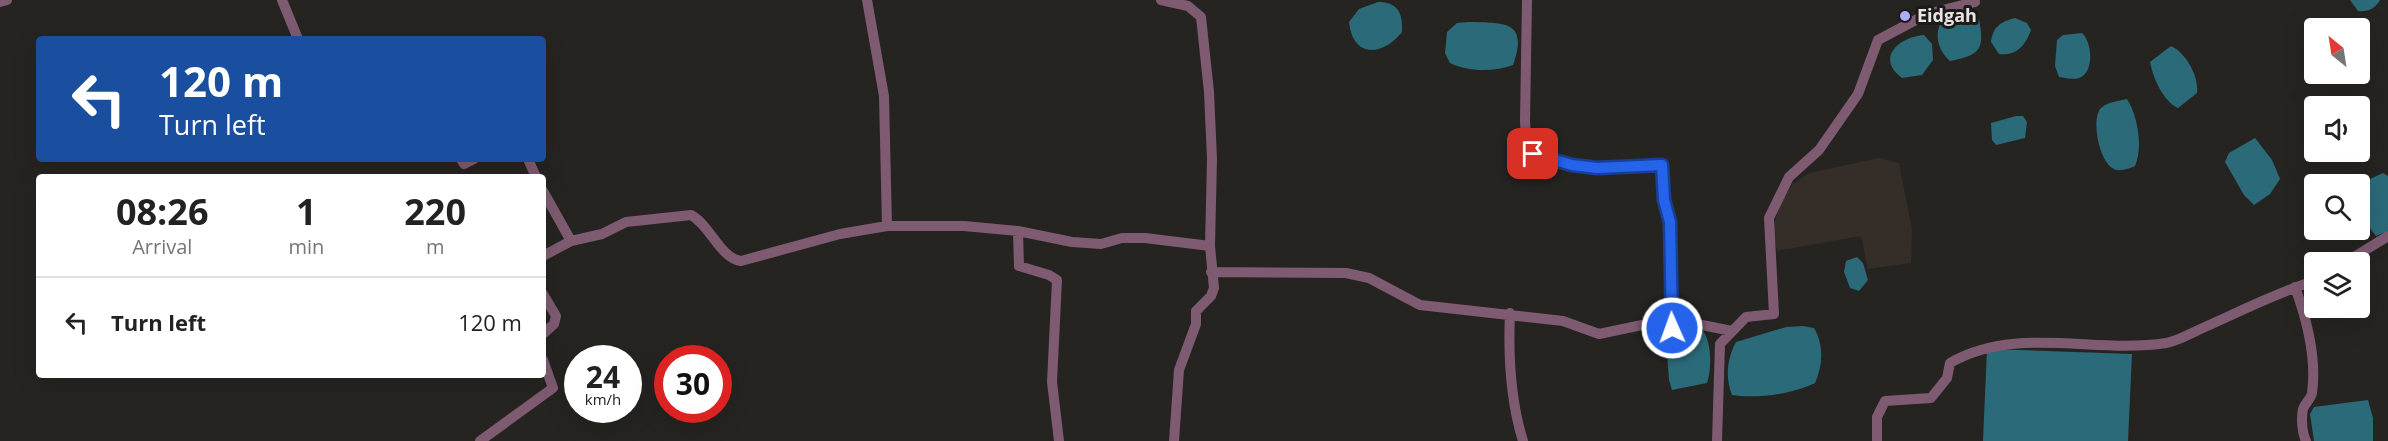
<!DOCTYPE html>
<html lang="en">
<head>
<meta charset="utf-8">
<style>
  body { margin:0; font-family:"Open Sans",sans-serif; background:#f2f2f2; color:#222; height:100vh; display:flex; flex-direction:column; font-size:22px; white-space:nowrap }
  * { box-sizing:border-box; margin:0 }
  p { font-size:20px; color:#767676 }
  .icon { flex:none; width:33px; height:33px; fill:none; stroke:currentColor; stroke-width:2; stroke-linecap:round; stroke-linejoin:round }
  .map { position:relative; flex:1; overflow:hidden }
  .side { position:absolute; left:36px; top:174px; width:510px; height:204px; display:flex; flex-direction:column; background:#fff; border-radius:6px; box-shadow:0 6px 24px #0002 }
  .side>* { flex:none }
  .hud { position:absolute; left:36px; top:36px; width:510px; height:126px; border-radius:6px; box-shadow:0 6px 24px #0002; background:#1a4fa0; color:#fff; overflow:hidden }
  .needle { width:39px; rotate:330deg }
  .buttons { position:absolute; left:2304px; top:18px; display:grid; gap:12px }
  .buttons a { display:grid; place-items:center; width:66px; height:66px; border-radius:6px; background:#fff; box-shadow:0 6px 24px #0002; font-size:30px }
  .speed { position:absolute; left:564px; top:345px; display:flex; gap:12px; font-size:30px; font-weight:700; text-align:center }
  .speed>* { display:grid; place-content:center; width:78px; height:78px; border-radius:50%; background:#fff; box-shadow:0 6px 24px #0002; line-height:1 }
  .speed small { font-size:15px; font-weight:400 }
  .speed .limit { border:9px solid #d22; background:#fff; color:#111 }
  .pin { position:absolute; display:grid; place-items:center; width:51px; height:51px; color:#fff; margin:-26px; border-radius:12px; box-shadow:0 3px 9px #0006 }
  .me { position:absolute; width:66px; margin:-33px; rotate:358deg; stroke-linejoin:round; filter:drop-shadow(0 0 4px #0008) }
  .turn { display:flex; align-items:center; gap:21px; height:126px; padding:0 24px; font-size:27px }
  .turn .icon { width:78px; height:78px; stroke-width:2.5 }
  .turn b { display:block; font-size:42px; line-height:51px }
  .eta { display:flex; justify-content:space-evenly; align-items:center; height:102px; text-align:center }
  .eta b { font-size:36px; font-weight:700; line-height:42px }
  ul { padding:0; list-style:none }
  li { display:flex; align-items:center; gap:18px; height:90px; padding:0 24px; border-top:2px solid #e0e0e0 }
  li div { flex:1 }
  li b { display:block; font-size:22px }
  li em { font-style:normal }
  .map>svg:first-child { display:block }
  .built { fill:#352d27 }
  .water { fill:#2b6a79 }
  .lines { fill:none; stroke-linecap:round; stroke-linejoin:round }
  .minor { stroke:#7f5b72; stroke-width:10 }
  .route-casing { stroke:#184099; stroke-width:15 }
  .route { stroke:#2563eb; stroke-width:10 }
  .poi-dot { fill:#adaffb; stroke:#1d1a18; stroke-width:2 }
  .labels { text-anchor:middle; stroke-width:6; stroke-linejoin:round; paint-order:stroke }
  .poi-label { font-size:18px; font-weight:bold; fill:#e8e6e5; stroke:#1d1a18; text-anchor:start }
</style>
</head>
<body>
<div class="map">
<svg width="2388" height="441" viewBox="0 0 2388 441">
  <rect width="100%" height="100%" fill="#262421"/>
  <path class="built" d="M1879,158L1899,163L1912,230L1911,263L1868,269L1861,236L1777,251L1773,229L1781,200L1793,184L1809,173Z"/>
  <path class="water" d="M2350,0H2380C2375,9 2368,12 2358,11Z
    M1378,2C1398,2 1403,13 1402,32C1383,56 1353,59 1349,22L1359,9Z
    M1967,17L1979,19C1985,50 1980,55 1950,61C1940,53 1934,37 1940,25Z
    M2015,18L2027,23L2031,30C2025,46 2017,56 1999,54L1991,42C1993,27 2000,22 2015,18Z
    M1468,22C1504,23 1529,20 1513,65C1494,72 1468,72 1450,63L1445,53L1447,32L1457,23Z
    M2082,33C2092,42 2095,72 2079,78C2073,80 2066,78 2059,77L2055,66L2057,40L2063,35Z
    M1924,35L1932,44L1933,60L1922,75L1902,78C1875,58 1899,37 1924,35Z
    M2171,46C2186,53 2199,76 2197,93L2178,108C2163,101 2153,78 2150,62Z
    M2127,99C2138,116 2143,148 2135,166C2130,168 2123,171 2117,170C2100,168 2090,119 2101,108C2108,102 2118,101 2127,99Z
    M2016,116H2023L2027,122L2025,138L1996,145L1992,140L1991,123Z
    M2255,138L2272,160L2280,179L2270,194L2254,205L2244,195L2225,162L2229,153Z
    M2383,173L2388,176V231L2376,236C2364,222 2360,206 2360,188L2372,178Z
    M1857,257L1863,263L1868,280L1859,291L1850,288L1844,272L1846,261Z
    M1803,326L1814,328C1824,345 1823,365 1815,383C1793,394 1756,399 1732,395C1725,377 1727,359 1736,342L1786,327Z
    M1701,328C1712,340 1712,368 1707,383L1672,390L1669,380L1666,340L1679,332Z
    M1987,349L2132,354L2128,441H1983Z
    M2368,400L2373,418V441H2314L2310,414L2314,407Z"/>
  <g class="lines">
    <path class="minor" d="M282,0L298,39
      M867,0L884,96L887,226
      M1161,0L1188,6L1201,17L1209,92L1212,159L1210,246
      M1527,0L1525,121L1526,140L1533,154L1572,165L1597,168L1662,165L1664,200L1670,221L1672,328
      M0,2L7,0
      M461,159L464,164L474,159
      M528,159L536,177
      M543,191L571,241
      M1018,231L1072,242L1101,244L1122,238H1145L1210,246L1214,288L1211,296L1196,311V324L1179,370L1174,441
      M543,256L571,241L602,234L626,222L691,215C710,225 720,258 741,261L840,234L887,226H964L1018,231L1019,266L1049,275L1057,280L1052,382L1059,441
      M2346,262L2388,236
      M1211,272L1346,273L1369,278L1420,305L1563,321L1599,334L1642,325L1661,329L1697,324L1732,331
      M2295,287C2307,320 2317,358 2312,393C2311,399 2305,403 2303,409C2301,418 2302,433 2306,441
      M543,294L556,316L554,324L543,334
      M1510,313C1508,357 1510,399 1523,441
      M480,441L553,388L543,360
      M1717,441L1720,344L1746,317L1774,314L1769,218L1789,177L1819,150L1858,94L1878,40L1927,14L1975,2L1974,0
      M1877,441V417L1885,401L1931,398L1947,378L1950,363C2015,325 2095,354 2166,343C2179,341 2193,332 2205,327C2241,311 2276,293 2314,281"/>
  </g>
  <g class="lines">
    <g class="route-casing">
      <path id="route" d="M1533,154L1572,165L1597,168L1662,165L1664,200L1670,222L1672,328"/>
    </g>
    <use href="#route" class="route"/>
  </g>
  <circle class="poi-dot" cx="1905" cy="16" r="6"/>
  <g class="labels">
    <g class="poi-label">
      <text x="1917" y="22">Eidgah</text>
    </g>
  </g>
</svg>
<div class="buttons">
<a><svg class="needle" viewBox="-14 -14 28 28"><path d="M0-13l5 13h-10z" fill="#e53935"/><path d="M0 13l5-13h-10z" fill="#767676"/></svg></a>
<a><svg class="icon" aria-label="sound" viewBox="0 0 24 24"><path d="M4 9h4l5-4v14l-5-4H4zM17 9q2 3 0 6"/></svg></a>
<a><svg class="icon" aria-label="search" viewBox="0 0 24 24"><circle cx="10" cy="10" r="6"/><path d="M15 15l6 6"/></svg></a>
<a><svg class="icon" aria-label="layers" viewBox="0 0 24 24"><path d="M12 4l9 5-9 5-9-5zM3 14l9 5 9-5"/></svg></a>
</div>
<div class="speed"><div>24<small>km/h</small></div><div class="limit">30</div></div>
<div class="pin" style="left:1533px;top:154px;background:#d93025"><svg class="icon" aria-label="arrive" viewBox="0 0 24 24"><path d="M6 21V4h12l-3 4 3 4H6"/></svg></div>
<svg class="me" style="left:1672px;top:328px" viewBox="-20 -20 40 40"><circle r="17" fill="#2563eb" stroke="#fff" stroke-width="3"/><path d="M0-11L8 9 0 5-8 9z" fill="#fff"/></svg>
<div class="hud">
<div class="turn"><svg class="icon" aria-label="left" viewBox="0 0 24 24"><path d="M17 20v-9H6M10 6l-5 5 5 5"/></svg><div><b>120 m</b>Turn left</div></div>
</div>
<section class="side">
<div class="eta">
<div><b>08:26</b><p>Arrival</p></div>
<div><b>1</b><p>min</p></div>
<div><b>220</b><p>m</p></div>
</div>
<ul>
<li><svg class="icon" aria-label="left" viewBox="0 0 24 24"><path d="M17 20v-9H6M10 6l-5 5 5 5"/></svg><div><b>Turn left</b></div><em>120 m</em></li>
</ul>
</section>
</div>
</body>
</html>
